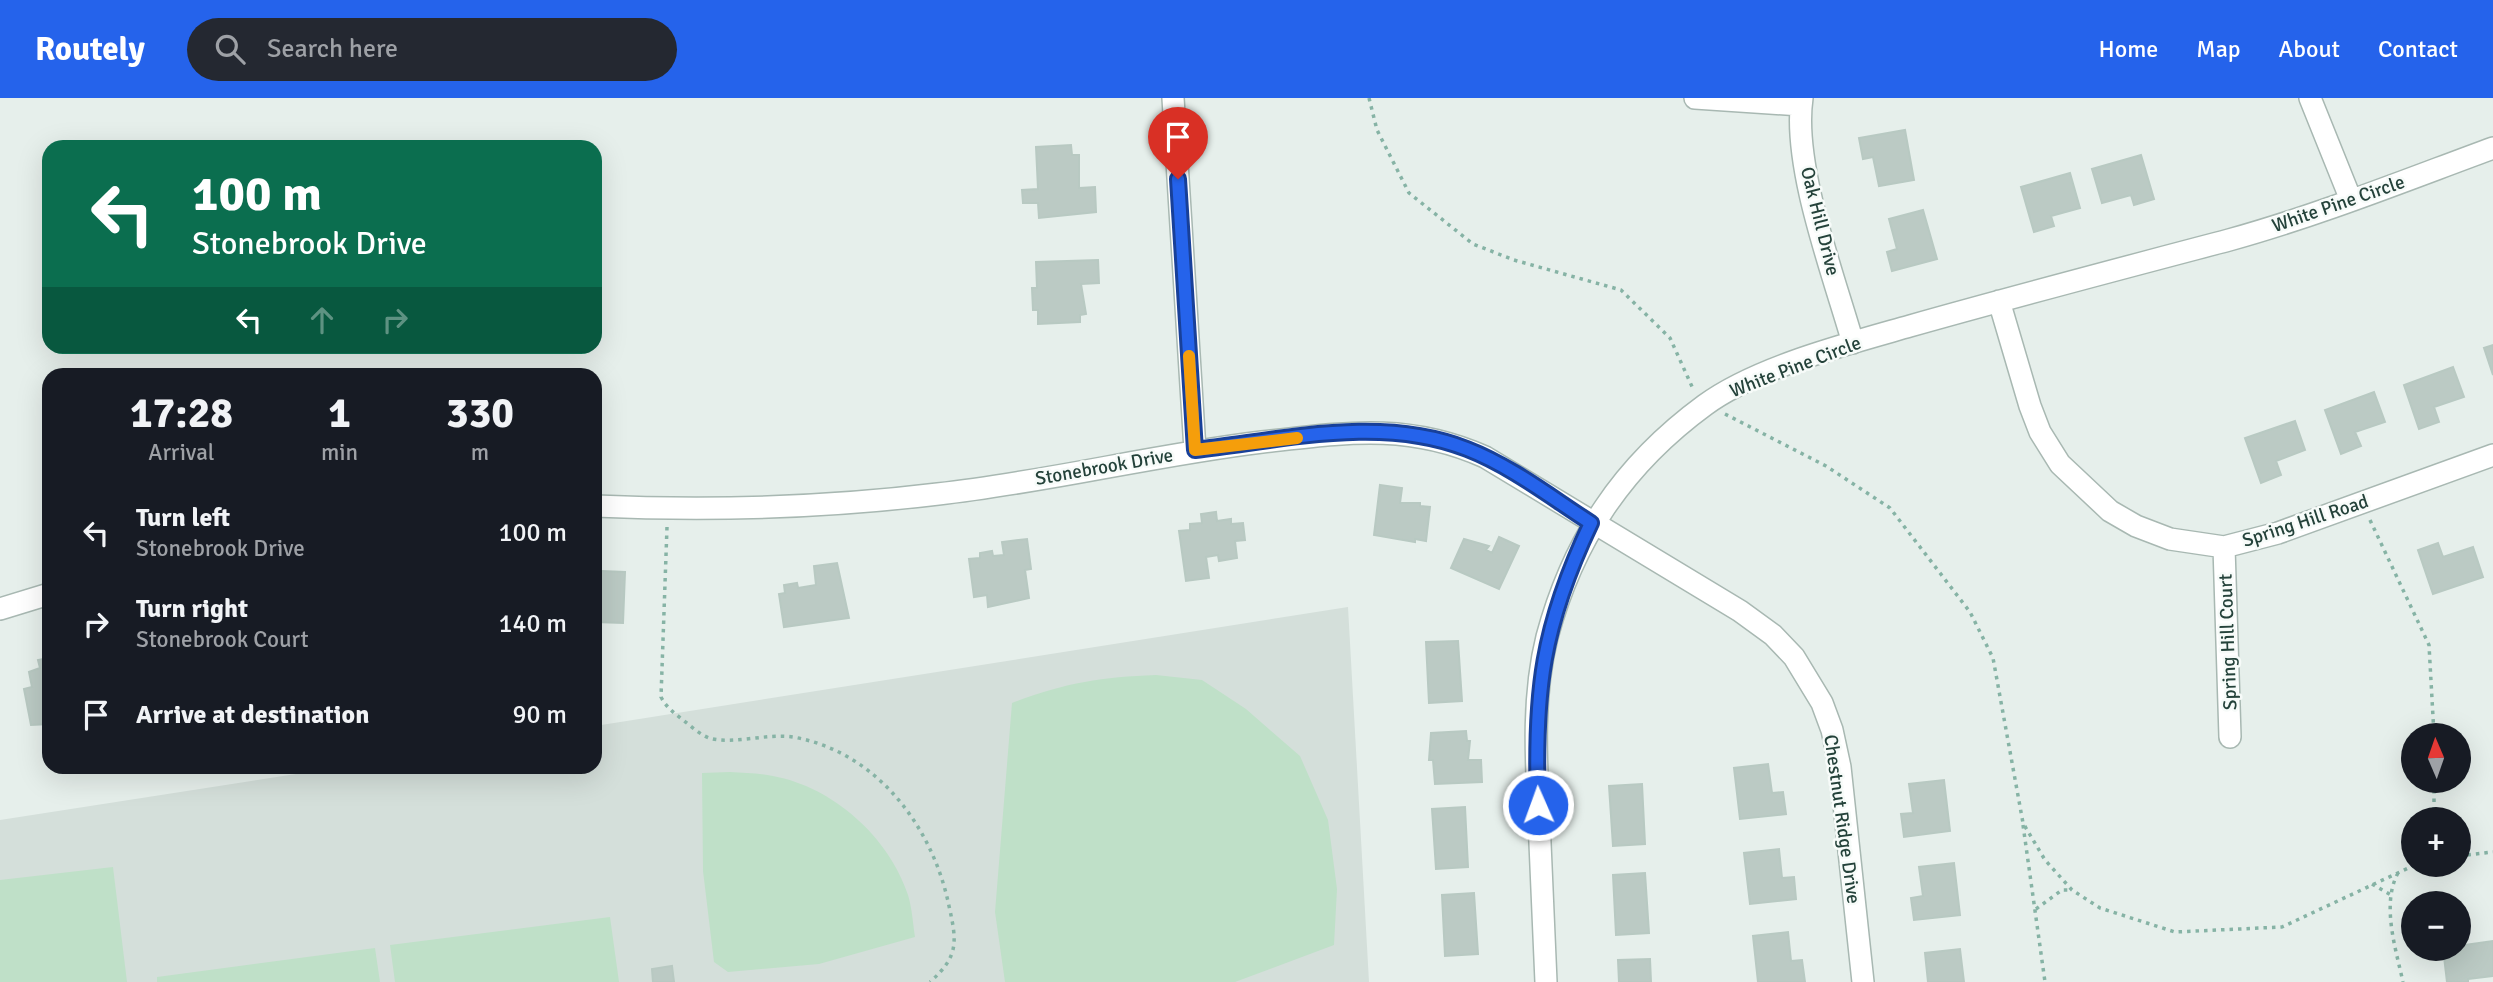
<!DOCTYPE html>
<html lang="en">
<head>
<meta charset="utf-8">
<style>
  body { margin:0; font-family:Signika,sans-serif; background:#242831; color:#f1f3f6; height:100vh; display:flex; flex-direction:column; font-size:26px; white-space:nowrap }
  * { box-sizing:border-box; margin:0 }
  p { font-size:23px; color:#9ea1a6 }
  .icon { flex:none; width:38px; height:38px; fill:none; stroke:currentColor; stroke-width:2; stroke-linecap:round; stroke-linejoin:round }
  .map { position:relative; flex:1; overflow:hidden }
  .drawer { position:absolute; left:42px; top:270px; width:560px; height:406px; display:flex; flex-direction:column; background:#171b24; border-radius:21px; box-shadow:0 7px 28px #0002 }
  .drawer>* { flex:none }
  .hud { position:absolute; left:42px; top:42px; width:560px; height:214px; border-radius:21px; box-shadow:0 7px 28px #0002; background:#0b6e4f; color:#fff; overflow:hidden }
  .needle { width:46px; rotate:358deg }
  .controls { position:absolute; left:2401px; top:625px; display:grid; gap:14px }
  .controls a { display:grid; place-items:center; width:70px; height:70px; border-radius:50%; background:#171b24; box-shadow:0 7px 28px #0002; font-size:35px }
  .pin { position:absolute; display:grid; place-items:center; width:60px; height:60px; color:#fff; margin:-72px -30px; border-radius:50% 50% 50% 0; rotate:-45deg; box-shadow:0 0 7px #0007 }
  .pin .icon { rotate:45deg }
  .me { position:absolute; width:77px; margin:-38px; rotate:358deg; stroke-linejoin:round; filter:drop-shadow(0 0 5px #0008) }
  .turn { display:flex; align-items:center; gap:24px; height:147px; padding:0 35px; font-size:32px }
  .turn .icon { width:91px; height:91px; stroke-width:2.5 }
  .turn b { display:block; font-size:49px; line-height:60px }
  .lanes { display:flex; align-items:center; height:66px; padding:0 35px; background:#0003; justify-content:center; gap:35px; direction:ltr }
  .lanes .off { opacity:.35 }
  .eta { display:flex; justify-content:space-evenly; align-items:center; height:119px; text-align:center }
  .eta b { font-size:42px; font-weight:700; line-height:49px }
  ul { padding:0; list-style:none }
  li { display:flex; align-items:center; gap:21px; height:91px; padding:0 35px }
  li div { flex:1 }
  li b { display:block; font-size:26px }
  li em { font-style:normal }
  header { display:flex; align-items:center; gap:42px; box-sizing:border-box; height:98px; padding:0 35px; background:#2563eb; color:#fff }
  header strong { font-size:33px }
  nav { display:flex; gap:38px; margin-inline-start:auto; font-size:24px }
  .search { width:490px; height:63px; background:#242831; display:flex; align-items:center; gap:18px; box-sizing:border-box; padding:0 24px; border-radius:38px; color:#9ea1a6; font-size:26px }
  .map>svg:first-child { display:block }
  .built { fill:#d4dfda }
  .green { fill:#bfe0c8 }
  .building { fill:#bbcac4; stroke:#b8c9c2; stroke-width:2 }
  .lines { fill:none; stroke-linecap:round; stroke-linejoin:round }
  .minor-casing { stroke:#a8b8b2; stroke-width:24 }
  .path { stroke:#86b3a5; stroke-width:3.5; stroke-dasharray:3.5 5; stroke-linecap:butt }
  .minor { stroke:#fff; stroke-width:21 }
  .route-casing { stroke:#184099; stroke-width:18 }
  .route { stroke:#2563eb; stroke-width:12 }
  .slow { stroke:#f59e0b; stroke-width:12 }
  .labels { text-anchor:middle; stroke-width:5; stroke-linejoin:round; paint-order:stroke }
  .street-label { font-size:19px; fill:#24423a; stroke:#f7fbf9 }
</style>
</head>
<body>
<header>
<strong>Routely</strong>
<div class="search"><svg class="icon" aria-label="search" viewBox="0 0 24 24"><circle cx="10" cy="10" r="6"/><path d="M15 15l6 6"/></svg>Search here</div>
<nav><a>Home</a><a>Map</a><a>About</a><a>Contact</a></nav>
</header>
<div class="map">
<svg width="2493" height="884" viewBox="0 0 2493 884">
  <rect width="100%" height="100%" fill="#e6efeb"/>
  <path class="built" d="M1348,509L1369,884H0V722L341,669L595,668V628Z"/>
  <path class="green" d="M1156,577L1202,582L1246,611L1300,658L1328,722L1337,791L1334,847L1235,884H1005L995,814L1012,605C1064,585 1101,579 1156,577Z
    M730,674C744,675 759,675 773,678C833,689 889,739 908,797C912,810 913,826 915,839L819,866L728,874L714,864L703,773L702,675Z
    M113,769L127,884H0V782Z
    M610,819L619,884H395L390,847Z
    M375,850L380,884H157V879Z"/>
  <path class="building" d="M1905,32L1914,82L1879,88L1873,59L1863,61L1859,40Z
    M1071,47L1072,57H1079V90L1095,89L1096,114L1039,120L1038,105H1023L1022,92L1038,91L1036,49Z
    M2141,57L2154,101L2134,107L2131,97L2102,105L2092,71Z
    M2070,75L2080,110L2051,118L2054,128L2034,134L2021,89Z
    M1923,112L1937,161L1892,173L1887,154L1897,151L1889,121Z
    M1098,162L1099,185L1081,186L1086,216L1080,217V224L1038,226V212H1033L1032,190H1037L1036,164Z
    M2493,247V277L2484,250Z
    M2453,269L2464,299L2434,309L2439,324L2419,331L2404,287Z
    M2374,294L2385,324L2355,334L2361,348L2341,356L2325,312Z
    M2295,323L2305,352L2276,363L2281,377L2261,385L2245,340Z
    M1380,387L1402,390L1400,405H1420V408L1430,409L1426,443L1415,441V444L1374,437Z
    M1216,414L1217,423L1231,421V426L1243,425L1245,442L1235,443L1237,460L1219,463L1218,457L1206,459L1209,480L1186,483L1179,433L1190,432V426L1202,425L1201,416Z
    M1499,439L1519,448L1499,491L1451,470L1464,441L1489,448L1486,452L1492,455Z
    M1027,441L1031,471L1025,472L1029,500L988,509L987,497L974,499L969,461L980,460V455L992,453L993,458L1004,457L1002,444Z
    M2438,445L2443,459L2473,449L2483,479L2433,496L2418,452Z
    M837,465L849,520L784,529L779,496L785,495L784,487L797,485L798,490L816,487L814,468Z
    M601,473L625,474L623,525L595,524V487H601Z
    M1458,543L1462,603L1429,605L1426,544Z
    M49,560V626L31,627L24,591L32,589L29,574L40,570L38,562Z
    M1466,633L1467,643H1470L1468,662H1481L1482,684L1435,686L1433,662H1429L1431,635Z
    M1768,666L1772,695L1783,694L1786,716L1740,721L1734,670Z
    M1944,682L1950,733L1904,739L1901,716L1913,715L1909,686Z
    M1642,686L1645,746L1613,748L1609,688Z
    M1465,709L1468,769L1436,771L1432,711Z
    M1779,751L1782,780L1794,779L1796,801L1750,806L1744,755Z
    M1954,765L1960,817L1914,822L1911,800L1923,798L1919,769Z
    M1645,775L1649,835L1616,837L1613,777Z
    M1474,795L1478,856L1445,858L1442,797Z
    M1788,834L1791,863L1802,862L1805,884H1758L1753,838Z
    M2493,843V878L2468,881V884H2447L2443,850Z
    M1960,851L1964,884H1928L1925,855Z
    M1650,861L1651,884H1619L1618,862Z
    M672,868L674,884H653L652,871Z"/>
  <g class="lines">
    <g class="minor-casing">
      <path id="minor" d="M1173,0L1195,352
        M1695,0L1801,7
        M1802,0C1792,68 1834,178 1853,245
        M2310,0L2351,102
        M1999,203L2030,308L2040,334L2060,366L2110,413L2136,428L2170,441L2224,449L2278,435L2493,357
        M595,408C710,413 824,410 938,396C1047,384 1154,357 1262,344C1344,335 1407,324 1485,359L1740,513L1773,537L1794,559L1822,605L1832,632L1840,669L1863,884
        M2224,449L2230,639
        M0,511L49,496
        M1546,884C1544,830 1541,776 1539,722C1536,662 1532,599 1547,539C1573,442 1623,367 1705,307C1757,269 1847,246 1910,228C2016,198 2123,170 2229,142C2319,117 2406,82 2493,50"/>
    </g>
    <path class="path" d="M1369,0L1377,32L1409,95L1473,146L1514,162L1621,192L1670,240L1694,293
      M1725,316L1826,368L1890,410L1970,514L1993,560L2023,725L2045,762L2072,792L2100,810L2175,834L2282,829L2417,766
      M2370,422L2429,547L2434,637
      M667,429L661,599C666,609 674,615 683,622C691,628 699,636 709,640C732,647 767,635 793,639C878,654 933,730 949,808C957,844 959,858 930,884
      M2434,721V682
      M2023,727L2045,884
      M2459,758L2493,754
      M2398,775C2381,806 2396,852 2403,884
      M2372,786L2391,797
      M2036,811L2062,792H2072"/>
    <use href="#minor" class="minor"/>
  </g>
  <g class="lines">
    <g class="route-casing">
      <path id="route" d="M1178,81L1195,352C1284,342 1381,317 1467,351C1511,368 1552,400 1591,425C1542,528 1534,594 1538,707"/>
    </g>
    <use href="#route" class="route"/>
    <path class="slow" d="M1189,258L1195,352L1297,340"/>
  </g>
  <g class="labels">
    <g class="street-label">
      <text transform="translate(2338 105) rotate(-19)" y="7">White Pine Circle</text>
      <text transform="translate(1821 123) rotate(76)" y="7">Oak Hill Drive</text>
      <text transform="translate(1795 268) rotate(-21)" y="7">White Pine Circle</text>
      <text transform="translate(1104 368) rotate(-10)" y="7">Stonebrook Drive</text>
      <text transform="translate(2305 422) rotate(-18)" y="7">Spring Hill Road</text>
      <text transform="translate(2227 544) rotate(-92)" y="7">Spring Hill Court</text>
      <text transform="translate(1843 721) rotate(82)" y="7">Chestnut Ridge Drive</text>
    </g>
  </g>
</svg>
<div class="controls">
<a><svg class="needle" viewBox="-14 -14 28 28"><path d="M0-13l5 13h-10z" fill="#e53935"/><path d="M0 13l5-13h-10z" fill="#9ea1a6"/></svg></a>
<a>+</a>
<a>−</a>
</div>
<div class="pin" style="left:1178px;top:81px;background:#d93025"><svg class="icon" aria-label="arrive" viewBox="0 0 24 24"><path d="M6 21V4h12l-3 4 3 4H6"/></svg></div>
<svg class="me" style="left:1538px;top:707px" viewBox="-20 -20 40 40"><circle r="17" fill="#2563eb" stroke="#fff" stroke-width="3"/><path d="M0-11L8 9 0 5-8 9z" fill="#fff"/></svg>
<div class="hud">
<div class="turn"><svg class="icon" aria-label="left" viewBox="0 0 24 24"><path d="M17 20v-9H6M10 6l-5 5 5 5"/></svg><div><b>100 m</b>Stonebrook Drive</div></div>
<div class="lanes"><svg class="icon" aria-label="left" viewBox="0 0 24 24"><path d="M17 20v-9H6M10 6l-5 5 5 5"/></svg><svg class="icon off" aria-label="ahead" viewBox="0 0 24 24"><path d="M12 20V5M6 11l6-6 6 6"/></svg><svg class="icon off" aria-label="right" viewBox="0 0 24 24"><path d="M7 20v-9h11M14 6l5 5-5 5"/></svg></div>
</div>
<section class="drawer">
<div class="eta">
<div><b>17:28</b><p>Arrival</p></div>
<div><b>1</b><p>min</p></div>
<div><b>330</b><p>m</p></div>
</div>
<ul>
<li><svg class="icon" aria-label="left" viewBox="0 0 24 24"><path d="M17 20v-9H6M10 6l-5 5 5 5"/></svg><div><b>Turn left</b><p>Stonebrook Drive</p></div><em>100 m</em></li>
<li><svg class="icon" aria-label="right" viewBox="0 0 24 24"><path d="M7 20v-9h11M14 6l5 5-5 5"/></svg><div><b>Turn right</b><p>Stonebrook Court</p></div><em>140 m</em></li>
<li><svg class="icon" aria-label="arrive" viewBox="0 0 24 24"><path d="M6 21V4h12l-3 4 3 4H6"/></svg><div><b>Arrive at destination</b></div><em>90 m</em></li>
</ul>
</section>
</div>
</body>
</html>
